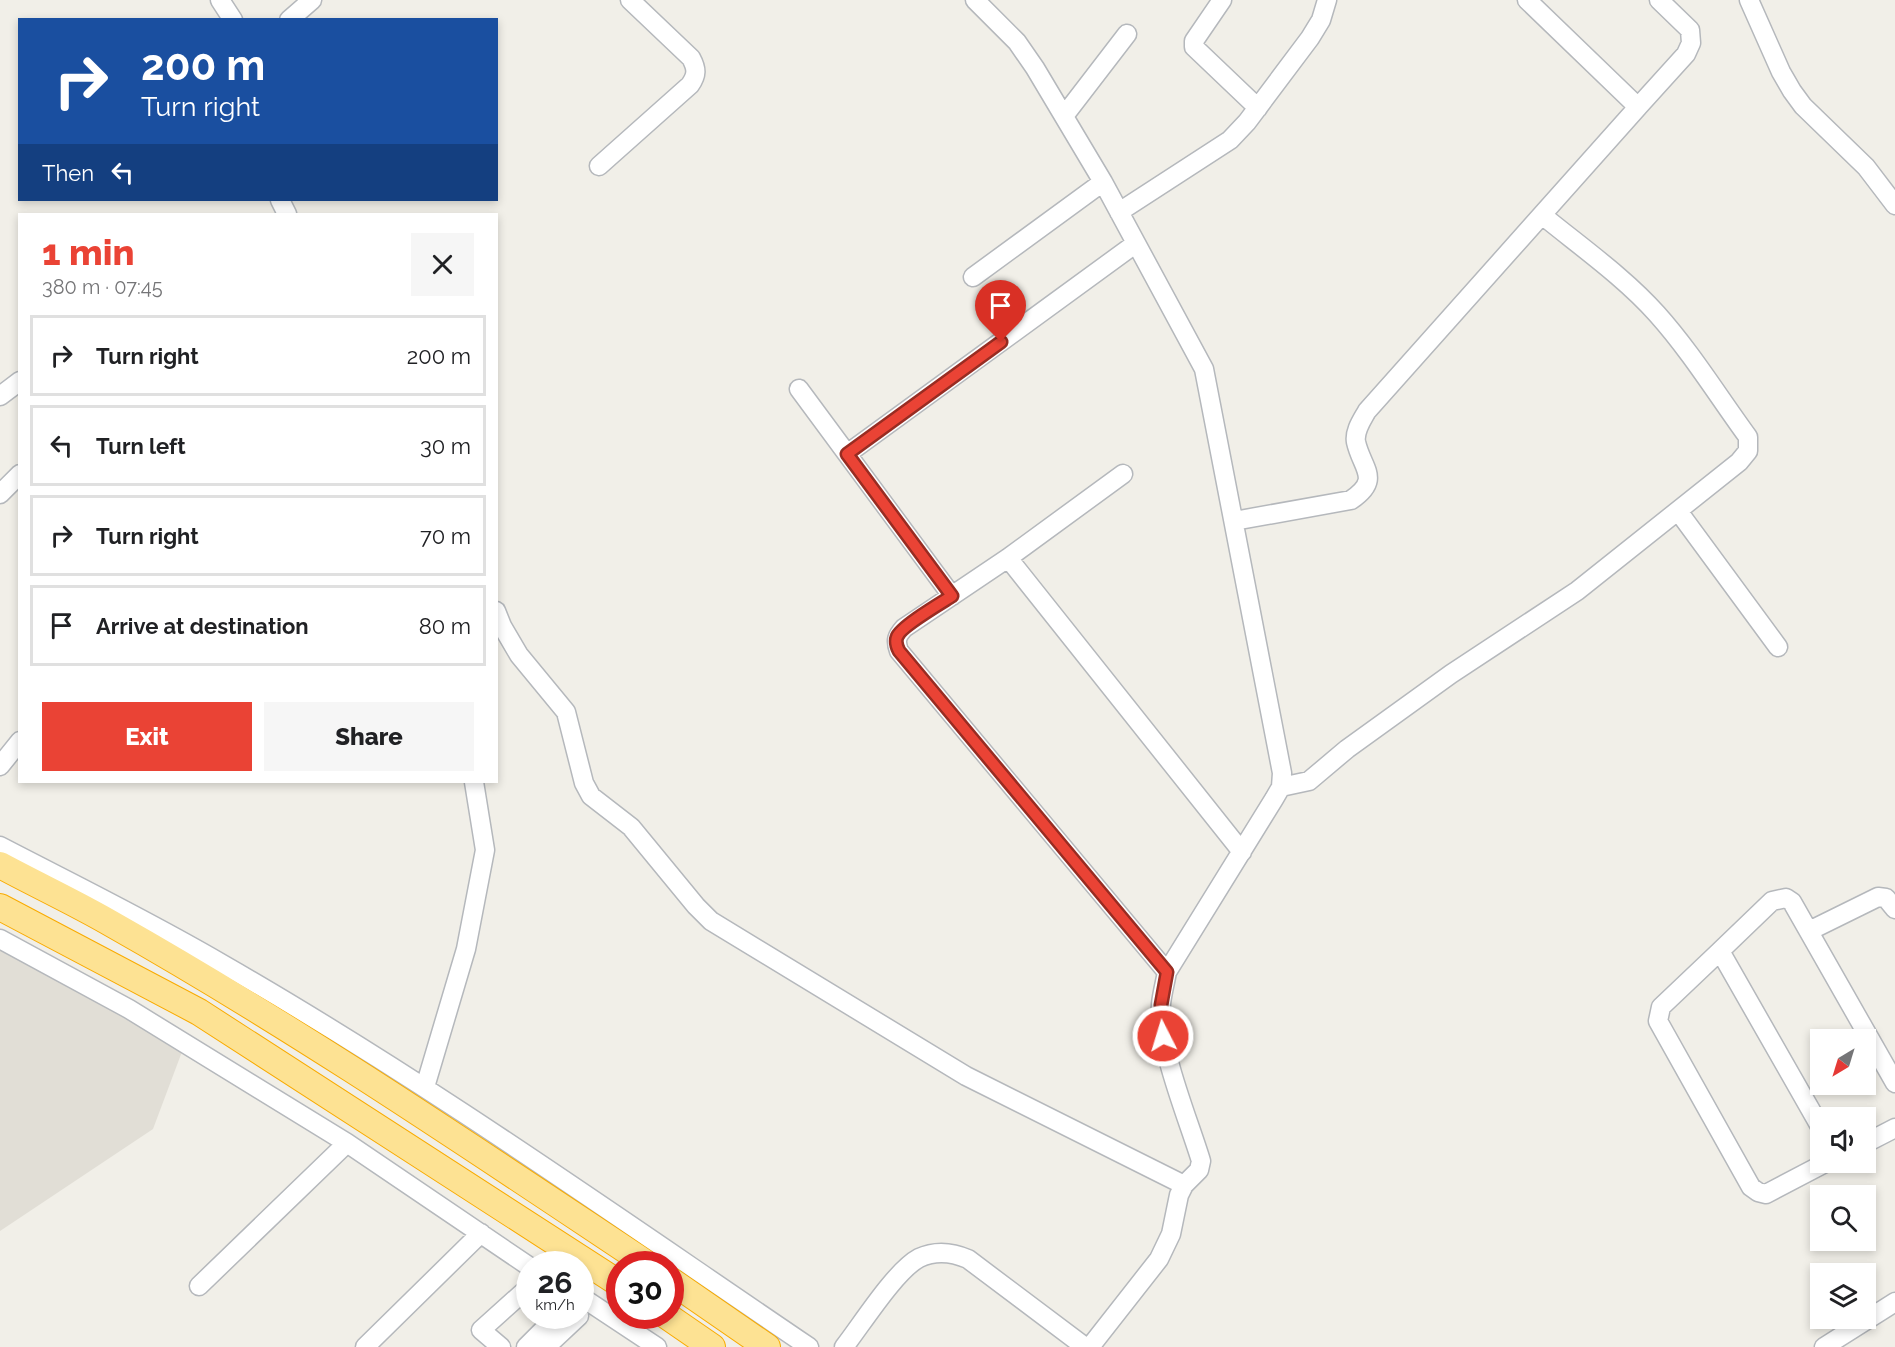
<!DOCTYPE html>
<html lang="en">
<head>
<meta charset="utf-8">
<style>
  body { margin:0; font-family:Raleway,sans-serif; background:#f6f6f6; color:#202124; height:100vh; display:flex; flex-direction:column; font-size:22px; white-space:nowrap }
  * { box-sizing:border-box; margin:0 }
  p { font-size:20px; color:#757577 }
  .icon { flex:none; width:33px; height:33px; fill:none; stroke:currentColor; stroke-width:2; stroke-linecap:round; stroke-linejoin:round }
  .map { position:relative; flex:1; overflow:hidden }
  .drawer { position:absolute; left:18px; top:213px; width:480px; height:570px; display:flex; flex-direction:column; background:#fff; border-radius:0px; box-shadow:0 3px 9px #0003 }
  .drawer>* { flex:none }
  .guide { position:absolute; left:18px; top:18px; width:480px; height:183px; border-radius:0px; box-shadow:0 3px 9px #0003; background:#1a4fa0; color:#fff; overflow:hidden }
  .needle { width:39px; rotate:218deg }
  .buttons { position:absolute; left:1810px; top:1029px; display:grid; gap:12px }
  .buttons a { display:grid; place-items:center; width:66px; height:66px; border-radius:0px; background:#fff; box-shadow:0 3px 9px #0003; font-size:30px }
  .speed { position:absolute; left:516px; top:1251px; display:flex; gap:12px; font-size:30px; font-weight:700; text-align:center }
  .speed>* { display:grid; place-content:center; width:78px; height:78px; border-radius:50%; background:#fff; box-shadow:0 3px 9px #0003; line-height:1 }
  .speed small { font-size:15px; font-weight:400 }
  .speed .limit { border:9px solid #d22; background:#fff; color:#111 }
  .pin { position:absolute; display:grid; place-items:center; width:51px; height:51px; color:#fff; margin:-62px -26px; border-radius:50% 50% 50% 0; rotate:-45deg; box-shadow:0 0 6px #0007 }
  .pin .icon { rotate:45deg }
  .me { position:absolute; width:66px; margin:-33px; rotate:355deg; stroke-linejoin:round; filter:drop-shadow(0 0 4px #0008) }
  .turn { display:flex; align-items:center; gap:21px; height:126px; padding:0 24px; font-size:27px }
  .turn .icon { width:78px; height:78px; stroke-width:2.5 }
  .turn b { display:block; font-size:42px; line-height:51px }
  .then { display:flex; align-items:center; height:57px; padding:0 24px; background:#0003; gap:12px; font-size:22px }
  .round { display:grid; place-items:center; flex:none; width:63px; height:63px; border-radius:0px; background:#f6f6f6 }
  .headline { display:flex; align-items:center; justify-content:space-between; height:102px; padding:0 24px }
  h1 { font-size:36px; font-weight:800; line-height:45px; color:#ea4335 }
  .action { display:flex; gap:12px; margin-top:auto; padding:12px 24px }
  .action a { flex:1; height:69px; border-radius:0px; background:#ea4335; color:#fff; font-size:24px; font-weight:800; line-height:69px; text-align:center }
  .action a+a { background:#f6f6f6; color:#202124 }
  ul { padding:0; list-style:none }
  li { display:flex; align-items:center; gap:18px; height:81px; margin:0 12px 9px; padding:0 12px; border:3px solid #e0e0e0; border-radius:0px }
  li div { flex:1 }
  li b { display:block; font-size:22px }
  li em { font-style:normal }
  .map>svg:first-child { display:block }
  .education { fill:#e1ded6 }
  .lines { fill:none; stroke-linecap:round; stroke-linejoin:round }
  .minor-casing { stroke:#b5b8bc; stroke-width:21 }
  .highway-casing { stroke:#f9ab00; stroke-width:28 }
  .minor { stroke:#fff; stroke-width:18 }
  .highway { stroke:#fde293; stroke-width:26 }
  .route-casing { stroke:#982c22; stroke-width:15 }
  .route { stroke:#ea4335; stroke-width:10 }
</style>
</head>
<body>
<div class="map">
<svg width="1895" height="1347" viewBox="0 0 1895 1347">
  <rect width="100%" height="100%" fill="#f1efe8"/>
  <path class="education" d="M0,949L183,1049L153,1129L0,1231Z"/>
  <g class="lines">
    <g class="minor-casing">
      <path id="minor" d="M220,0L233,20
        M975,0L1017,42L1035,68L1103,182L1204,369L1282,773L1281,787L1274,799L1167,972C1165,983 1162,994 1161,1004C1158,1048 1188,1118 1201,1161L1199,1170L1184,1185L1179,1195L1171,1234L1159,1259L1090,1347
        M1222,0L1194,41V47L1258,108
        M1749,0L1781,72L1792,91L1803,106L1866,167L1895,205
        M289,20L312,0
        M1638,107L1686,54L1691,43L1690,30L1659,0
        M1064,116L1127,34
        M599,166L690,85C697,75 697,69 691,58L630,0
        M280,200L287,214
        M1119,212L1230,140L1247,122L1310,38L1321,20L1327,0
        M973,277L1103,182
        M799,389L952,596
        M0,396L20,381
        M847,454L1135,244
        M1123,474L1008,558L904,628C897,636 895,640 899,651L1167,972
        M0,494L20,474
        M1678,511L1778,647
        M1234,521L1351,500C1382,479 1362,469 1356,442C1354,431 1362,420 1367,411L1638,107L1527,0
        M1008,558L1242,852
        M496,611L502,626L519,655L566,712L584,783L591,796L631,827L696,906L711,921L966,1076L1184,1185
        M0,766L20,741
        M1281,787L1309,781L1347,749L1451,674L1577,591L1739,462L1748,451V437C1718,396 1691,352 1657,314C1624,277 1581,247 1542,215
        M0,846C75,885 151,922 224,965C426,1081 617,1217 809,1347
        M1809,931L1878,897L1886,898L1895,909
        M0,939L129,1009L347,1143L530,1267
        M1720,951L1661,1007L1658,1021L1751,1187L1758,1192L1766,1194L1827,1162
        M425,1087L466,949L485,850L474,782
        M1821,1128L1720,951L1772,901L1786,898L1792,902L1895,1083
        M1866,1143L1895,1128
        M199,1286L347,1143
        M580,1296L657,1347
        M365,1347L481,1233
        M501,1347L481,1330L530,1286
        M526,1347L557,1316
        M546,1347L579,1316
        M844,1347C862,1324 895,1271 919,1258C936,1250 952,1252 968,1259L1085,1347
        M1824,1347L1895,1302"/>
    </g>
    <g class="highway-casing">
      <path id="highway" d="M0,865C37,885 76,903 112,924C296,1028 471,1147 647,1264
        M0,907L199,1012L620,1284
        M670,1280L767,1347
        M667,1316L712,1347"/>
    </g>
    <use href="#minor" class="minor"/>
    <use href="#highway" class="highway"/>
  </g>
  <g class="lines">
    <g class="route-casing">
      <path id="route" d="M1001,342L847,454L952,596C941,603 900,627 897,637C895,642 897,647 899,651L1167,972L1161,1005L1163,1036"/>
    </g>
    <use href="#route" class="route"/>
  </g>
</svg>
<div class="buttons">
<a><svg class="needle" viewBox="-14 -14 28 28"><path d="M0-13l5 13h-10z" fill="#e53935"/><path d="M0 13l5-13h-10z" fill="#757577"/></svg></a>
<a><svg class="icon" aria-label="sound" viewBox="0 0 24 24"><path d="M4 9h4l5-4v14l-5-4H4zM17 9q2 3 0 6"/></svg></a>
<a><svg class="icon" aria-label="search" viewBox="0 0 24 24"><circle cx="10" cy="10" r="6"/><path d="M15 15l6 6"/></svg></a>
<a><svg class="icon" aria-label="layers" viewBox="0 0 24 24"><path d="M12 4l9 5-9 5-9-5zM3 14l9 5 9-5"/></svg></a>
</div>
<div class="speed"><div>26<small>km/h</small></div><div class="limit">30</div></div>
<div class="pin" style="left:1001px;top:342px;background:#d93025"><svg class="icon" aria-label="arrive" viewBox="0 0 24 24"><path d="M6 21V4h12l-3 4 3 4H6"/></svg></div>
<svg class="me" style="left:1163px;top:1036px" viewBox="-20 -20 40 40"><circle r="17" fill="#ea4335" stroke="#fff" stroke-width="3"/><path d="M0-11L8 9 0 5-8 9z" fill="#fff"/></svg>
<div class="guide">
<div class="turn"><svg class="icon" aria-label="right" viewBox="0 0 24 24"><path d="M7 20v-9h11M14 6l5 5-5 5"/></svg><div><b>200 m</b>Turn right</div></div>
<div class="then">Then<svg class="icon" aria-label="left" viewBox="0 0 24 24"><path d="M17 20v-9H6M10 6l-5 5 5 5"/></svg></div>
</div>
<section class="drawer">
<div class="headline"><div><h1>1 min</h1><p>380 m · 07:45</p></div><a class="round"><svg class="icon" aria-label="close" viewBox="0 0 24 24"><path d="M6 6l12 12M18 6L6 18"/></svg></a></div>
<ul>
<li><svg class="icon" aria-label="right" viewBox="0 0 24 24"><path d="M7 20v-9h11M14 6l5 5-5 5"/></svg><div><b>Turn right</b></div><em>200 m</em></li>
<li><svg class="icon" aria-label="left" viewBox="0 0 24 24"><path d="M17 20v-9H6M10 6l-5 5 5 5"/></svg><div><b>Turn left</b></div><em>30 m</em></li>
<li><svg class="icon" aria-label="right" viewBox="0 0 24 24"><path d="M7 20v-9h11M14 6l5 5-5 5"/></svg><div><b>Turn right</b></div><em>70 m</em></li>
<li><svg class="icon" aria-label="arrive" viewBox="0 0 24 24"><path d="M6 21V4h12l-3 4 3 4H6"/></svg><div><b>Arrive at destination</b></div><em>80 m</em></li>
</ul>
<div class="action"><a>Exit</a><a>Share</a></div>
</section>
</div>
</body>
</html>
